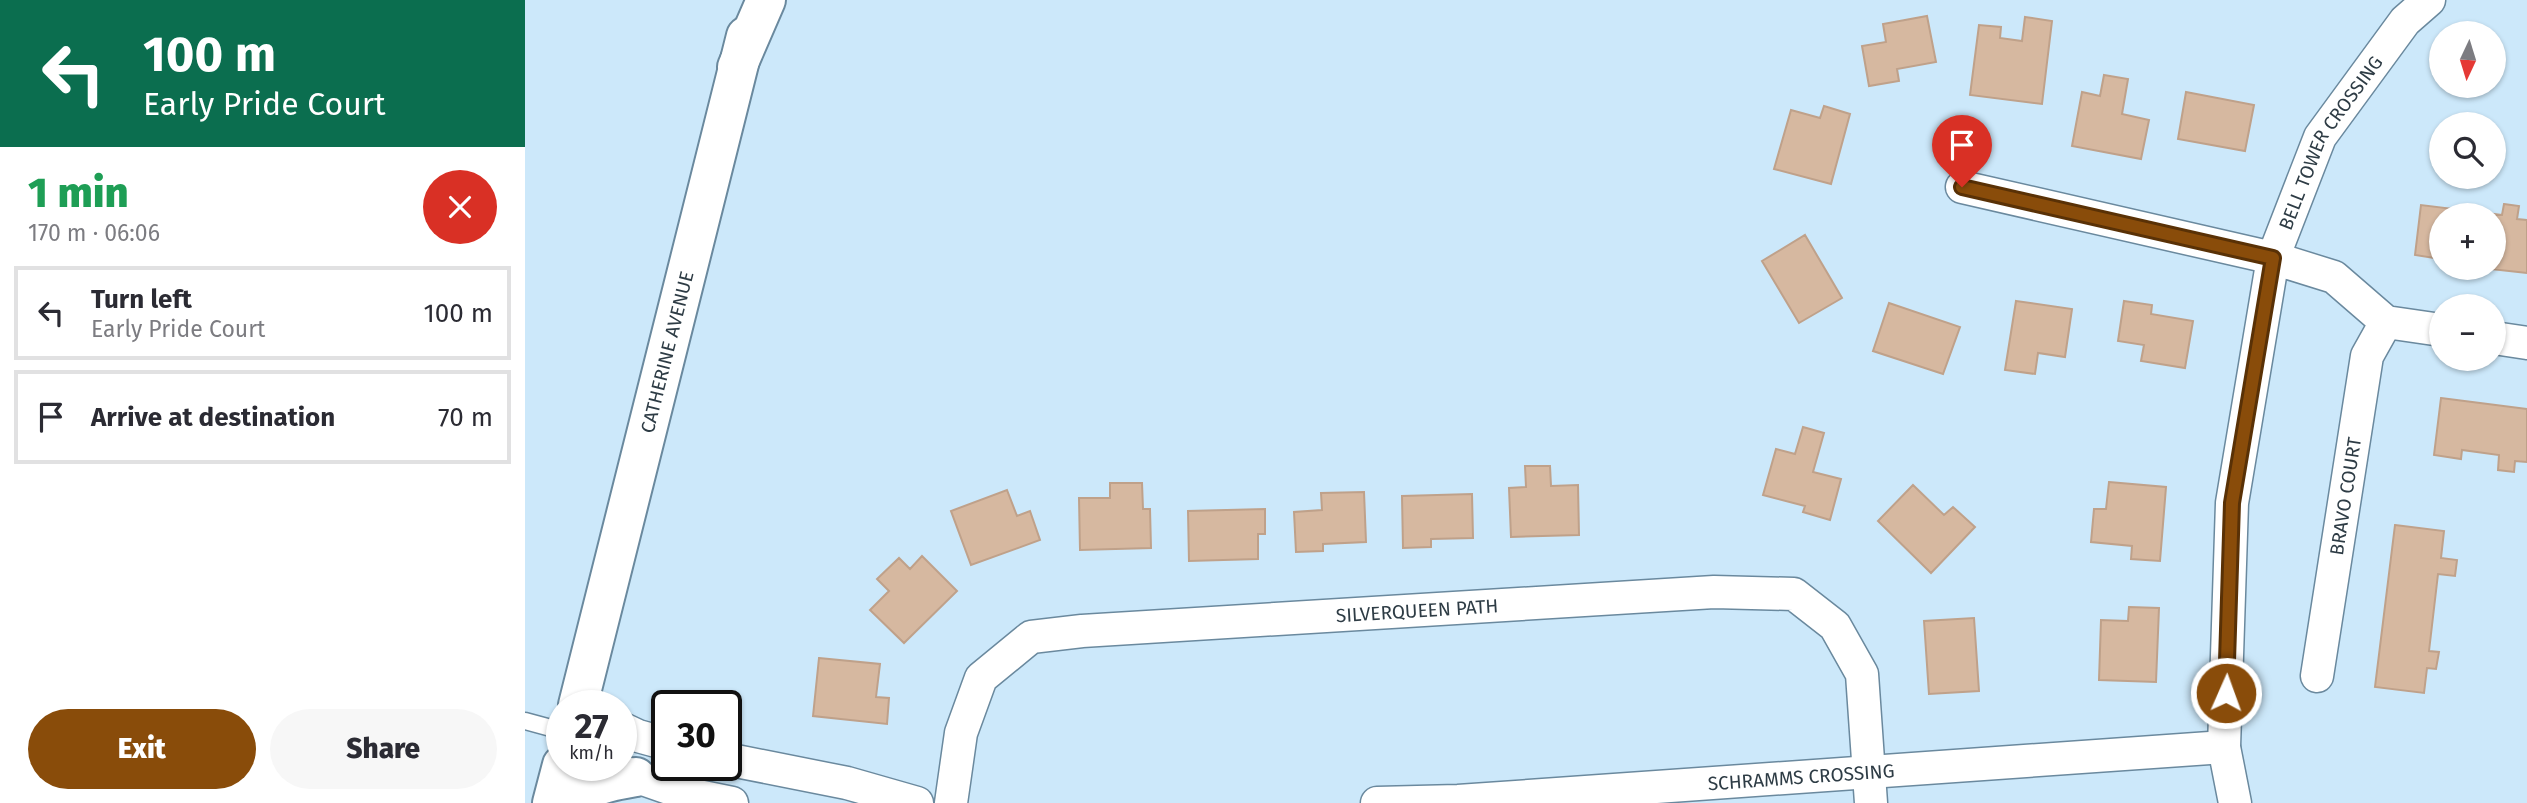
<!DOCTYPE html>
<html lang="en">
<head>
<meta charset="utf-8">
<style>
  body { margin:0; font-family:"Fira Sans",sans-serif; background:#f7f7f7; color:#2b2b33; height:100vh; display:flex; flex-direction:column; font-size:26px; white-space:nowrap }
  * { box-sizing:border-box; margin:0 }
  p { font-size:23px; color:#7c7c81 }
  .icon { flex:none; width:38px; height:38px; fill:none; stroke:currentColor; stroke-width:2; stroke-linecap:round; stroke-linejoin:round }
  .map { position:relative; flex:1; overflow:hidden }
  .drawer { display:flex; flex-direction:column; background:#fff; width:525px }
  .drawer>* { flex:none }
  .guide { background:#0b6e4f; color:#fff; overflow:hidden }
  .needle { width:46px; rotate:184deg }
  .buttons { position:absolute; left:1904px; top:21px; display:grid; gap:14px }
  .buttons a { display:grid; place-items:center; width:77px; height:77px; border-radius:50%; background:#fff; box-shadow:0 2px 5px #0004; font-size:35px }
  .speed { position:absolute; left:21px; top:690px; display:flex; gap:14px; font-size:35px; font-weight:700; text-align:center }
  .speed>* { display:grid; place-content:center; width:91px; height:91px; border-radius:50%; background:#fff; box-shadow:0 2px 5px #0004; line-height:1 }
  .speed small { font-size:18px; font-weight:400 }
  .speed .limit { border:4px solid #111; border-radius:10px; background:#fff; color:#111 }
  .pin { position:absolute; display:grid; place-items:center; width:60px; height:60px; color:#fff; margin:-72px -30px; border-radius:50% 50% 50% 0; rotate:-45deg; box-shadow:0 0 7px #0007 }
  .pin .icon { rotate:45deg }
  .me { position:absolute; width:77px; margin:-38px; rotate:2deg; stroke-linejoin:round; filter:drop-shadow(0 0 5px #0008) }
  .turn { display:flex; align-items:center; gap:24px; height:147px; padding:0 28px; font-size:32px }
  .turn .icon { width:91px; height:91px; stroke-width:2.5 }
  .turn b { display:block; font-size:49px; line-height:60px }
  .round { display:grid; place-items:center; flex:none; width:74px; height:74px; border-radius:37px; background:#f7f7f7 }
  .head { display:flex; align-items:center; justify-content:space-between; height:119px; padding:0 28px }
  h1 { font-size:42px; font-weight:800; line-height:52px; color:#1e9e55 }
  .button { display:flex; gap:14px; margin-top:auto; padding:14px 28px }
  .button a { flex:1; height:80px; border-radius:42px; background:#894c0a; color:#fff; font-size:28px; font-weight:800; line-height:80px; text-align:center }
  .button a+a { background:#f7f7f7; color:#2b2b33 }
  ul { padding:0; list-style:none }
  li { display:flex; align-items:center; gap:21px; height:94px; margin:0 14px 10px; padding:0 14px; border:4px solid #e1e1e2; border-radius:0px }
  li div { flex:1 }
  li b { display:block; font-size:26px }
  li em { font-style:normal }
  main { display:flex; flex:1; min-height:0 }
  .map>svg:first-child { display:block }
  .building { fill:#d6b8a0; stroke:#bfa18a; stroke-width:2 }
  .lines { fill:none; stroke-linecap:round; stroke-linejoin:round }
  .lane-casing { stroke:#6a899e; stroke-width:19 }
  .street-casing { stroke:#6a899e; stroke-width:35 }
  .secondary-casing { stroke:#6a899e; stroke-width:42 }
  .highway-casing { stroke:#6a899e; stroke-width:42 }
  .lane { stroke:#fff; stroke-width:16 }
  .street { stroke:#fff; stroke-width:32 }
  .secondary { stroke:#fff; stroke-width:38 }
  .highway { stroke:#fff; stroke-width:38 }
  .route-casing { stroke:#593106; stroke-width:18 }
  .route { stroke:#894c0a; stroke-width:12 }
  .labels { text-anchor:middle; stroke-width:7; stroke-linejoin:round; paint-order:stroke }
  .street-label { font-size:19px; fill:#2e3c45; stroke:#e5f3fc }
</style>
</head>
<body>
<main>
<section class="drawer">
<div class="guide">
<div class="turn"><svg class="icon" aria-label="left" viewBox="0 0 24 24"><path d="M17 20v-9H6M10 6l-5 5 5 5"/></svg><div><b>100 m</b>Early Pride Court</div></div>
</div>
<div class="head"><div><h1>1 min</h1><p>170 m · 06:06</p></div><a class="round" style="background:#d93025;color:#fff"><svg class="icon" aria-label="close" viewBox="0 0 24 24"><path d="M6 6l12 12M18 6L6 18"/></svg></a></div>
<ul>
<li><svg class="icon" aria-label="left" viewBox="0 0 24 24"><path d="M17 20v-9H6M10 6l-5 5 5 5"/></svg><div><b>Turn left</b><p>Early Pride Court</p></div><em>100 m</em></li>
<li><svg class="icon" aria-label="arrive" viewBox="0 0 24 24"><path d="M6 21V4h12l-3 4 3 4H6"/></svg><div><b>Arrive at destination</b></div><em>70 m</em></li>
</ul>
<div class="button"><a>Exit</a><a>Share</a></div>
</section>
<div class="map">
<svg width="2002" height="803" viewBox="0 0 2002 803">
  <rect width="100%" height="100%" fill="#cce8fa"/>
  <path class="building" d="M1402,16L1411,62L1372,69L1374,81L1344,86L1337,46L1361,42L1358,24Z
    M1500,17L1527,21L1517,104L1445,95L1454,25L1476,27L1475,38L1497,41Z
    M1579,75L1603,79L1597,114L1624,120L1616,159L1547,146L1557,92L1575,96Z
    M1661,92L1729,105L1720,151L1653,139Z
    M1299,106L1325,114L1306,184L1249,169L1266,110L1295,118Z
    M1979,204L1994,206L1992,219L2002,220V273L1957,268H1969V215H1916V259L1890,255L1896,205L1977,215Z
    M1280,235L1317,298L1274,323L1237,261Z
    M1491,301L1547,309L1540,357L1513,353L1510,374L1480,370Z
    M1599,301L1627,305L1626,314L1668,321L1660,368L1616,361L1619,345L1593,341Z
    M1364,303L1435,327L1418,374L1348,351Z
    M1916,398L2002,409V462L1990,461L1989,472L1973,470L1974,455L1937,450L1936,459L1909,455Z
    M1278,427L1299,433L1288,472L1316,479L1305,520L1278,512L1280,506L1238,495L1251,449L1270,454Z
    M1000,466H1025L1026,486L1053,485L1054,535L986,537L984,488L1001,487Z
    M1584,482L1641,487L1635,561L1606,559L1607,546L1566,542L1569,509H1581Z
    M585,483H617L618,509H625L626,548L555,550L554,498H585Z
    M1388,485L1419,515L1428,507L1450,527L1406,573L1353,521Z
    M482,490L492,516L505,511L515,540L446,565L426,511Z
    M839,492L841,542L798,544V551L771,552L769,512L797,510L796,493Z
    M947,494L948,538L906,539V547L878,548L877,496Z
    M740,509V534H733V559L664,561L663,511Z
    M1870,525L1919,531L1916,558L1932,560L1930,576L1913,574L1904,651L1914,652L1911,669L1902,668L1899,693L1850,687Z
    M397,556L432,591L379,643L345,610L364,591L352,579L374,558L385,569Z
    M1604,607L1634,608L1631,682L1574,680L1576,620L1603,621Z
    M1449,618L1454,691L1404,694L1399,621Z
    M294,658L355,664L351,697L364,698L362,724L288,716Z"/>
  <g class="lines">
    <g class="lane-casing">
      <path id="lane" d="M0,721L37,731"/>
    </g>
    <g class="street-casing">
      <g id="street">
        <path d="M1437,187L1748,258L1809,277L1861,322L1916,330"/>
        <path d="M1969,338L2002,343"/>
        <path id="s1" d="M1792,676L1842,356L1861,322"/>
        <path d="M96,728L113,736L142,744"/>
        <path d="M201,759L322,783L392,803"/>
        <path d="M89,769L158,793L207,803"/>
        <path id="s2" d="M426,803L436,733L456,678L506,637L557,631L1189,592L1269,594L1310,626L1337,674L1346,803"/>
        <path id="s3" d="M852,803L933,801L1699,747"/>
        <path id="s4" d="M1710,803L1699,747L1707,503L1748,258L1795,137L1880,21L1904,0"/>
      </g>
    </g>
    <g class="secondary-casing">
      <g id="secondary">
        <path id="s5" d="M53,705L221,36"/>
        <path d="M27,803L37,765"/>
        <path d="M48,803C64,784 88,781 111,777"/>
      </g>
    </g>
    <g class="highway-casing">
      <path id="highway" d="M212,67L241,0"/>
    </g>
    <use href="#lane" class="lane"/>
    <use href="#street" class="street"/>
    <use href="#secondary" class="secondary"/>
    <use href="#highway" class="highway"/>
  </g>
  <g class="lines">
    <g class="route-casing">
      <path id="route" d="M1437,187L1748,258L1707,503L1701,693"/>
    </g>
    <use href="#route" class="route"/>
  </g>
  <g class="labels">
    <g class="street-label">
      <text dy="7" stroke="none"><textPath href="#s4" startOffset="679">BELL TOWER CROSSING</textPath></text>
      <text dy="7" stroke="none"><textPath href="#s5" startOffset="364">CATHERINE AVENUE</textPath></text>
      <text dy="7" stroke="none"><textPath href="#s1" startOffset="182">BRAVO COURT</textPath></text>
      <text dy="7" stroke="none"><textPath href="#s2" startOffset="581">SILVERQUEEN PATH</textPath></text>
      <text dy="7" stroke="none"><textPath href="#s3" startOffset="425">SCHRAMMS CROSSING</textPath></text>
    </g>
  </g>
</svg>
<div class="buttons">
<a><svg class="needle" viewBox="-14 -14 28 28"><path d="M0-13l5 13h-10z" fill="#e53935"/><path d="M0 13l5-13h-10z" fill="#7c7c81"/></svg></a>
<a><svg class="icon" aria-label="search" viewBox="0 0 24 24"><circle cx="10" cy="10" r="6"/><path d="M15 15l6 6"/></svg></a>
<a>+</a>
<a>−</a>
</div>
<div class="speed"><div>27<small>km/h</small></div><div class="limit">30</div></div>
<div class="pin" style="left:1437px;top:187px;background:#d93025"><svg class="icon" aria-label="arrive" viewBox="0 0 24 24"><path d="M6 21V4h12l-3 4 3 4H6"/></svg></div>
<svg class="me" style="left:1701px;top:693px" viewBox="-20 -20 40 40"><circle r="17" fill="#894c0a" stroke="#fff" stroke-width="3"/><path d="M0-11L8 9 0 5-8 9z" fill="#fff"/></svg>
</div>
</main>
</body>
</html>
